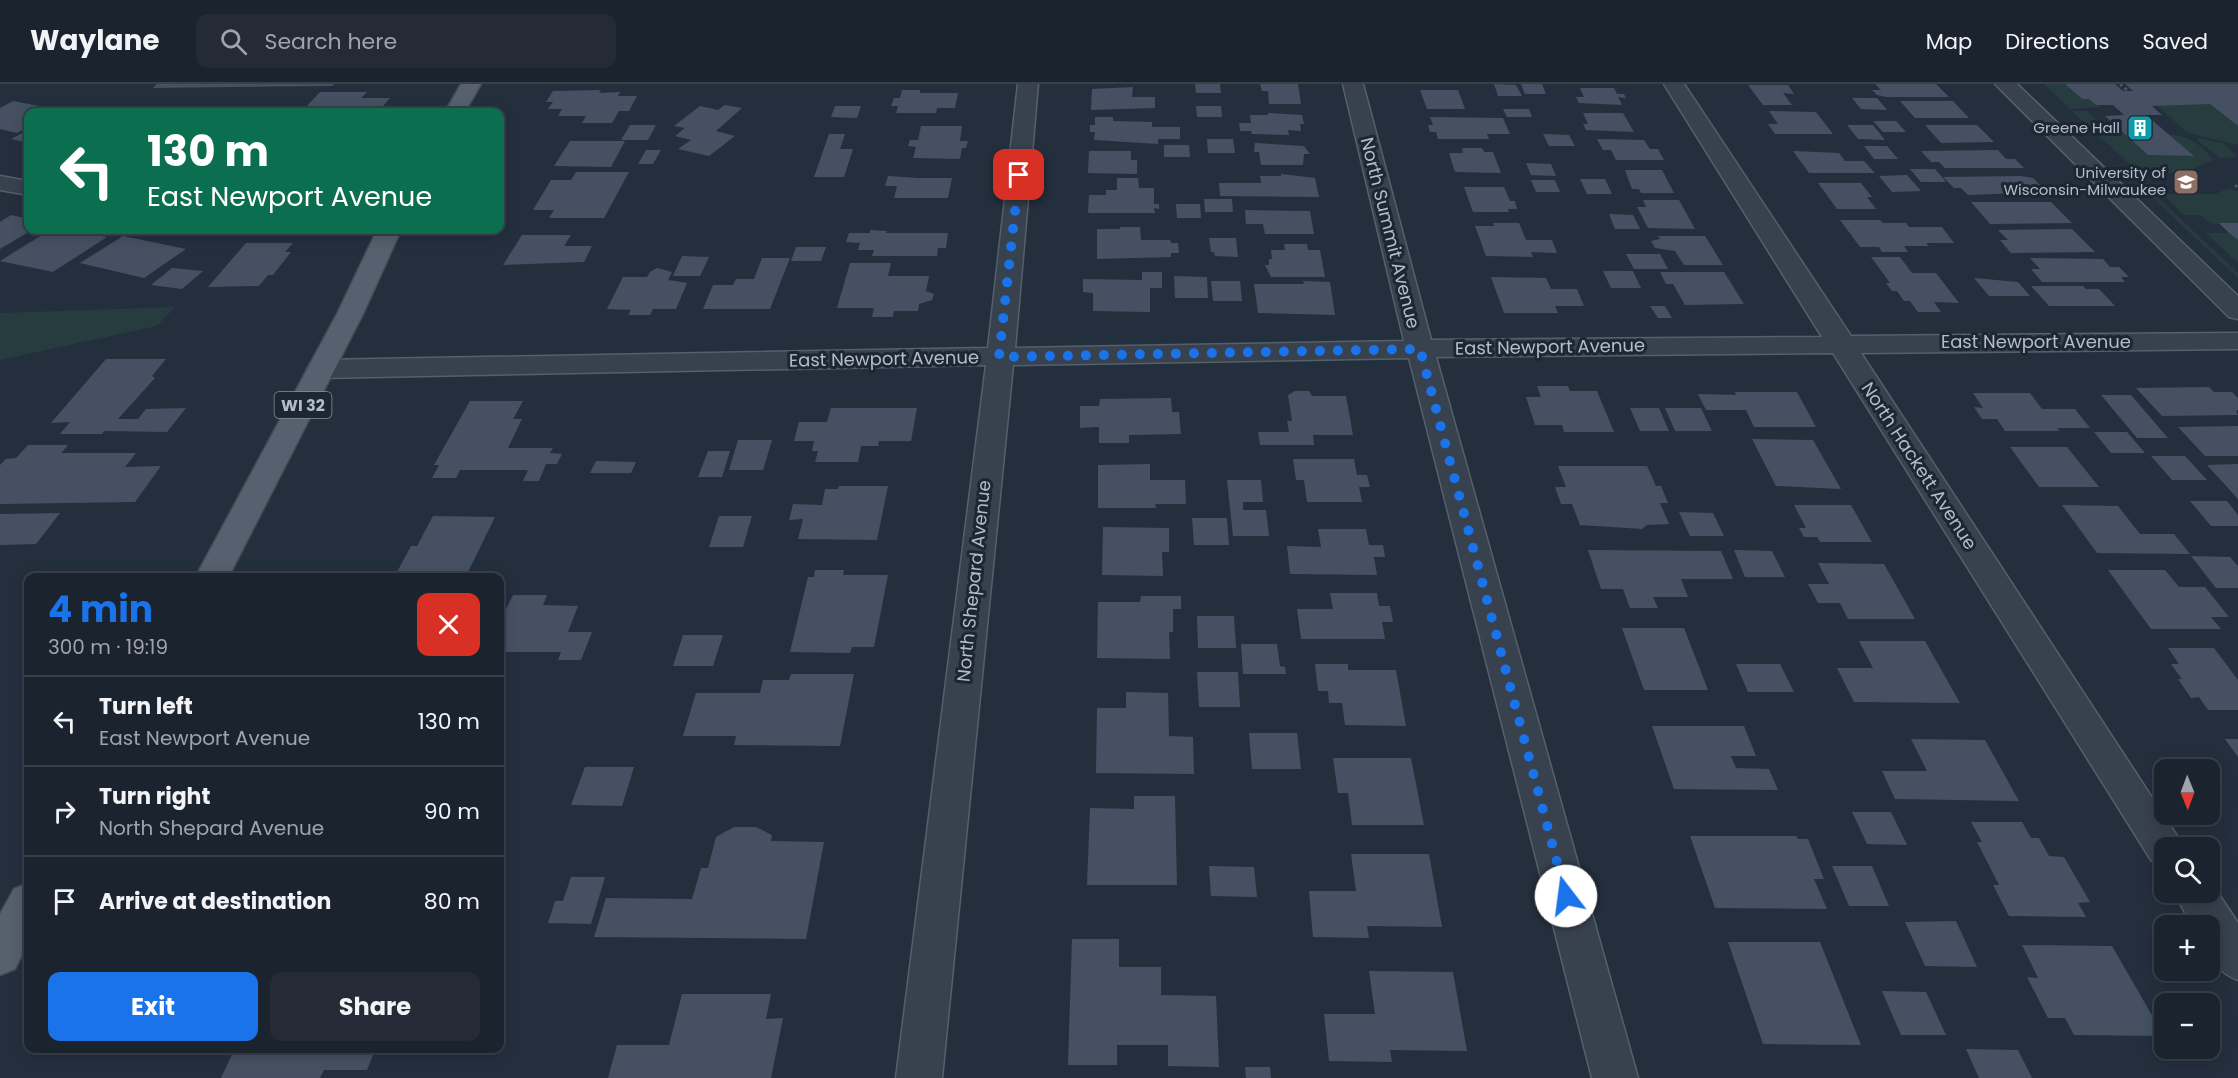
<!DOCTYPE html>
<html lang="en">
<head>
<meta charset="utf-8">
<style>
  body { margin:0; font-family:Poppins,sans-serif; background:#242b36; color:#f1f3f6; height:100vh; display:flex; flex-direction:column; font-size:22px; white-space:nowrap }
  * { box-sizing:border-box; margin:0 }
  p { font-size:20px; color:#a0a4aa }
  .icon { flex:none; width:33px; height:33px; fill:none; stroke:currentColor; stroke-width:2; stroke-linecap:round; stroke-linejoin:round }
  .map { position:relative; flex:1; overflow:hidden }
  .details { position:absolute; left:24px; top:489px; width:480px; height:480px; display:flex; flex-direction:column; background:#1b232e; border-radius:12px; box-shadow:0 3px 15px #0003,0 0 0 2px #39404a }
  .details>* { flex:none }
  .guide { position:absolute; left:24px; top:24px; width:480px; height:126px; border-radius:12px; box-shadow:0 3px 15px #0003,0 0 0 2px #39404a; background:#0b6e4f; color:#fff; overflow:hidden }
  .needle { width:39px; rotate:179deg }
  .buttons { position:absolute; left:2154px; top:675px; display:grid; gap:12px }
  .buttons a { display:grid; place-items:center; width:66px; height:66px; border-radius:12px; background:#1b232e; box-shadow:0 3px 15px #0003,0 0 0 2px #39404a; font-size:30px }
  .pin { position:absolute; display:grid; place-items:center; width:51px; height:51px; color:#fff; margin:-26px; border-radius:12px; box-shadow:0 3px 9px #0006 }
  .me { position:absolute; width:66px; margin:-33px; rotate:345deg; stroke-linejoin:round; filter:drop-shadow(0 0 4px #0008) }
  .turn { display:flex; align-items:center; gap:21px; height:126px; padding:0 24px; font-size:27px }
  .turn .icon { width:78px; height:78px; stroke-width:2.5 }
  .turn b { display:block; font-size:42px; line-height:51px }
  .round { display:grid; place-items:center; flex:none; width:63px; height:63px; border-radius:12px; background:#242b36 }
  .head { display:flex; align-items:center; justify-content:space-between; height:102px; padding:0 24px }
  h1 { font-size:36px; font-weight:700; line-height:45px; color:#1a73e8 }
  .button { display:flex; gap:12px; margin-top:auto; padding:12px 24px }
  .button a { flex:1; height:69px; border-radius:12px; background:#1a73e8; color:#fff; font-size:24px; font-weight:700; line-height:69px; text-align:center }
  .button a+a { background:#242b36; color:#f1f3f6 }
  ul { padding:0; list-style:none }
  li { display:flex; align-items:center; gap:18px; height:90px; padding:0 24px; border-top:2px solid #39404a }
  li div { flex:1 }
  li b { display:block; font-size:22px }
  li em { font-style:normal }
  header { display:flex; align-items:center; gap:36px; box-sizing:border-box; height:84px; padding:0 30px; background:#1b232e; border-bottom:2px solid #39404a }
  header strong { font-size:28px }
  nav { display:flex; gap:33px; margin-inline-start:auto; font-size:21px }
  .search { width:420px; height:54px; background:#242b36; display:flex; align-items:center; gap:15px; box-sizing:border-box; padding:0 21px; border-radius:12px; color:#a0a4aa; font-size:22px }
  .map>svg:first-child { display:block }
  .green { fill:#263c3f }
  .building { fill:#455162 }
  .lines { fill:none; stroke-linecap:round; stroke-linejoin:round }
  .minor-casing { stroke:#565f6c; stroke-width:3 }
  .tertiary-casing { stroke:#565f6c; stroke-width:3 }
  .primary-casing { stroke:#414a57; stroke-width:3 }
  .path { stroke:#44595c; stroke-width:3; stroke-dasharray:3 3; stroke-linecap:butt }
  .minor { fill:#38414e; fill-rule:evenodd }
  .tertiary { fill:#38414e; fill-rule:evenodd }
  .primary { fill:#56606e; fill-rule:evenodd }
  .route { stroke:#1a73e8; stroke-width:10; stroke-dasharray:0 18 }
  .labels { text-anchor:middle; stroke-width:6; stroke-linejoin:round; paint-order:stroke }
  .far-poi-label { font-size:15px; fill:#b4bcc9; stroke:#1d2633; text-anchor:end }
  .shield { fill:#1d2633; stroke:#878f9c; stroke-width:1.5 }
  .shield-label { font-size:16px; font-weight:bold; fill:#b4bcc9 }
  .street-label { font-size:18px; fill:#b4bcc9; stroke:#1d2633 }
</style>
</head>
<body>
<header>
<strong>Waylane</strong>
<div class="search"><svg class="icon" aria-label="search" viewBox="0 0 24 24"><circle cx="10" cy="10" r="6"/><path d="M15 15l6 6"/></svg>Search here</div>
<nav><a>Map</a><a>Directions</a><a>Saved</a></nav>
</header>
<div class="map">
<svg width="2238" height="994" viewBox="0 0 2238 994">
  <rect width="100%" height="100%" fill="#242f3e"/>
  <path class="green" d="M2044,0H2071L2066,1L2082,15H2089L2100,23L2070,25Z
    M2165,20H2210L2238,42V61L2188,49L2157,22Z
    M2072,27H2087L2102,41H2115L2148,71L2193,72L2170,51C2187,51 2203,61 2213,76L2182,89H2139Z
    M2199,54L2223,59L2238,73L2220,74L2197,56Z
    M2229,104L2238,107V139L2211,140L2200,131H2184L2162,110H2215Z
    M2150,111H2155L2238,189V194Z
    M2206,149H2229L2238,156V179Z
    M175,223L157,242L0,276V229Z"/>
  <path class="building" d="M157,0H334L332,2L153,4Z
    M1195,0H1220L1221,9H1196Z
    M1260,0H1298L1301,20H1269L1268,7H1262Z
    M1494,0L1516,1L1522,12H1498Z
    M1521,0H1542L1546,10H1525Z
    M1875,0H1936L1949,13H1886L1877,11L1872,6H1881Z
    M2065,0H2115L2123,7H2133L2125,0H2238V42L2210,20L2152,22L2162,31H2146L2194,72L2148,71L2105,32L2124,31L2113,21H2096L2089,15H2082Z
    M1748,1H1788L1794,10L1783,9L1792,21H1763Z
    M1133,3L1132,13H1155V24L1091,26L1092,5Z
    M1580,4H1614L1617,10H1624L1626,14L1618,13L1622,21L1579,19L1576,13H1584Z
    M601,6L599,9L620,8L618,12H637L629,27H619L612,39H582L586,32H558L562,25H548L553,18H546L553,7Z
    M902,6H920V9H958L955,24H937L936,29H896L898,22H891L894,14H900Z
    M1420,6H1458L1465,25H1427Z
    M320,8H367L361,14H390L379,27L301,28Z
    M1852,14H1877L1887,26L1861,25Z
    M13,17L60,26L55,28H28V43L17,49L0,45V24Z
    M1900,17H1953L1969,34H1915Z
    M725,21L742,24L716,47L735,52L709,72L678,65L691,56L675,52L685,44L674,42L700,22L718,26Z
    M835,22H861L857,34L831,33Z
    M1196,22H1221L1222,33H1197Z
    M1503,25H1529L1532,33H1507Z
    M1769,27L1816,28L1833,50H1775L1768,40H1778Z
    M1268,29L1302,31L1304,40H1300L1301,47L1288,46L1289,51L1252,50L1251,47H1240L1239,39H1251L1250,31H1268Z
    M1583,29H1623L1634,48L1586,46L1583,40H1588Z
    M1095,33H1113V37L1152,38V43H1180V55H1158V60L1094,56L1095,48H1090V41H1095Z
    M1430,33L1503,34L1510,50H1487L1489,55H1438L1436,48H1430L1428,41H1433Z
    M1873,37H1896L1906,48H1883Z
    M630,41H656L648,56H621Z
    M1847,41H1873L1885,56L1858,55Z
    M1925,41H1977L1994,58L1941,59Z
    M921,42H962L960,57H968L966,64H962L960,75L913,74L916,63L908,62L910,56H918Z
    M28,46V59L11,55Z
    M829,50H845L840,65H853L844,93H814Z
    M1543,50L1569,51L1575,62H1549Z
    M1207,55H1233L1235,69H1208Z
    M1597,55L1644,56L1650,65H1658L1664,76H1616L1611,66H1603Z
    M570,57H625L611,83L554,82Z
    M1255,59L1304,62L1310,70H1304L1303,81H1261L1259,68H1254Z
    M1164,61H1189L1190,73H1164Z
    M1864,62H1887L1898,75H1874Z
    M1462,64H1482L1484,68H1493L1501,89L1455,88L1449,69H1463Z
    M646,66H661L653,80H638Z
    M1998,66L2006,75H2015L2024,84H1945L1939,78H1931L1921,67Z
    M1089,67H1131V76H1137V90L1088,89Z
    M1793,67L1839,69L1845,77H1864L1875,89H1809Z
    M1526,79L1551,80L1556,92L1531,91Z
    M1910,85H1935L1946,98H1921Z
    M1625,86H1662L1674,109H1641L1639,105H1632Z
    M576,88H629L604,134H549L554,126H533L551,96H571Z
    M1281,90L1315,94L1319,113L1220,112L1219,99H1261L1260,92H1281Z
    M1907,91L1921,107L1892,108L1879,92Z
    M888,92L918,94H952L948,114H894L897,102H885Z
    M2021,92L2033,94L2047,108L1968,111L1961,104H1954L1943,93Z
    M1117,94H1138L1139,104H1154V120H1159V125L1154,124L1155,129H1088L1089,111H1106V106H1117Z
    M1580,95H1605L1612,110H1587Z
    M1531,96H1555L1560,108H1536Z
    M1818,99H1861L1872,113H1867L1876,125H1837Z
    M1464,103H1504L1510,117H1515L1517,125H1508L1509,128H1473Z
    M1204,115H1232L1233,128H1205Z
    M1643,116H1679L1695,145L1648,144L1637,123H1646Z
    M1971,118H2051L2072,139L1990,140Z
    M1176,120H1200L1201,134H1177Z
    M1245,126L1310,127L1314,150H1265L1263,140H1246Z
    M1609,130L1633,131L1640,145H1615Z
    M11,131L28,135V146H32L0,165V138Z
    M1840,136H1880L1883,139H1906L1909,143H1942L1954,159H1926L1929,162H1904L1908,168H1882L1879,163H1860Z
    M1493,139H1519L1526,156H1552L1557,169L1531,168L1533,173L1486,172L1475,142H1494Z
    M2219,139H2238V156L2229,149Z
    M1120,143H1140L1141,156H1170L1171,159H1178L1179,169H1171V173L1097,175V145H1120Z
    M2072,145L2095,168L2011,169L2000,156H2008L1998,146Z
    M50,146H72L107,153L53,188L0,177Z
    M870,146L887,147L886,149H948L946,164H938L937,172H872L874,166H858L860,159L846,158L849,149H870Z
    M522,151H571L564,162H592L584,178L503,181Z
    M123,152L186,165L144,194L80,179Z
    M1658,152H1705L1723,181H1684L1675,167L1655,164L1651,157L1660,155Z
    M1209,154H1236L1238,173L1215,172L1214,168H1211Z
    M246,159H293L285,168H291L273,191H268L259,202L208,203Z
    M1284,160H1307L1308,166H1320L1325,193H1271L1265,181H1269V175H1272L1271,166H1285Z
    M796,163H826L821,177H791Z
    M1626,170H1660L1668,185H1634Z
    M682,172L709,173L700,192H673Z
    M1871,173H1900L1912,189H1936L1959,219L1934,218L1941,228H1918L1910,217H1904L1897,207H1892L1886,199H1890Z
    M762,174H790L770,225H703L713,201H733L736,195H754Z
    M2030,174L2103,175L2110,183H2119L2129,193H2121L2125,198H2042L2031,185H2040Z
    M850,179H891L888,192H929L926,207L934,210L932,216L919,220L918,227H894L893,233H872L874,224H837Z
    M172,184L203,187L182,205L151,201Z
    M657,184L672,188L668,196L687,199L676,225H653L650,231H628L631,226L607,225L623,193H647L650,188Z
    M1603,187H1633L1641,204H1611Z
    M1142,188H1162V204H1150V228L1093,227V209L1083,208V195L1142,196Z
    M1660,188H1724L1744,220L1685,221L1673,200H1666Z
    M1174,192L1207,193L1208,214H1175Z
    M1491,193L1546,194L1551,205H1577L1584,222H1555L1558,229H1504Z
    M1974,194L2018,198L2030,212H1989Z
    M1211,197H1240L1242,217H1213Z
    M1303,197L1330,198L1335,231L1258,229L1254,200H1304Z
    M2031,202H2083L2086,205H2099L2115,222H2049Z
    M1650,222H1665L1672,234H1658Z
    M106,275H166L152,292L155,294L118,335H138L146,325L186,324L167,348L104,347L102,350H60L70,338L51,339Z
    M1537,302H1568L1570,307H1597L1614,348H1564L1562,341H1535L1526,313H1541Z
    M2209,303L2214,308H2232L2238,314V326L2236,327L2238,331L2162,332L2136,304Z
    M1295,307H1309L1312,312H1346L1353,351H1313L1314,361H1260L1258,348H1289L1287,337H1292L1288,311Z
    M1735,308H1797L1816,343H1754L1746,326H1706L1698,310L1736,311Z
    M1973,309H2030L2042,325H2075L2090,344H2057L2060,347H2005L1997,335H1982L1974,323L1983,324Z
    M2101,311H2131L2168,354H2137Z
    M1171,314L1172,328H1179L1181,350L1129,351V359H1099V343L1080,344V322H1099L1100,315Z
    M470,317H523L513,335H522L508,364H553L550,369L562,370L557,380H546L539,397H523L528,386H460L456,394H432L439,381H434Z
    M831,324H917L911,357H879L878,362H861L858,378H815L818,367H812L814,357H794L799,338H827Z
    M1630,324H1659L1669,347H1640Z
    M1665,324H1701L1712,347H1675Z
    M2238,342V372H2205L2178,343Z
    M2094,348H2127L2145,369H2111Z
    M1752,355L1813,356L1841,405L1776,402Z
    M738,356H772L763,386H729Z
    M28,361H68L61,369H136L125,383L161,382L135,418L0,420V381L6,375L16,374Z
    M2010,363H2067L2099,403H2039Z
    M708,367H730L722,393H698Z
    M2151,372H2185L2207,396H2172Z
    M1293,375H1354L1357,391H1367L1370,403H1359L1362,418H1307L1304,396H1296Z
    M596,377L636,378L631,389H590Z
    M1150,380V396H1185L1186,420H1155L1156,424H1098V381Z
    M2238,380V415L2207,381Z
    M1558,382H1647L1656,402H1661L1668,419H1660L1669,440L1647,441L1642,445L1580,441L1572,420H1561L1555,403H1566Z
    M1227,396H1261L1263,418H1243V426H1266L1269,452H1233Z
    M839,402H888L877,456L798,455L803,435L789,436L793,420L822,421L825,405H838Z
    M2190,417H2227L2238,431V442H2211Z
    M1794,421H1851L1872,458H1820L1817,453H1804L1799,444H1806Z
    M2062,421L2118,422L2140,450H2174L2190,470L2097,469Z
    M1679,428L1713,429L1724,452H1690Z
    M60,429L36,460L0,461V430Z
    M433,432L495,433L468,488H397L411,462H417Z
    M719,432H752L743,463H709Z
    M1192,434H1227L1229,461H1194Z
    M1103,443L1169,444V468H1162L1163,492L1102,491Z
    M1318,445H1366L1369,461H1383L1385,473H1374L1377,491L1290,490L1287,462L1321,463Z
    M1588,466L1721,467L1733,495H1681L1688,513H1653L1658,524H1630L1623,505H1601Z
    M1734,466L1772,467L1785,493H1745Z
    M2191,472L2230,473L2238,482V504H2216Z
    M1818,479L1884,480L1915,535H1848L1840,519H1818L1808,500H1829Z
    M815,486H844L843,491H888L874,563H852L850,569L790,568L808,493H814Z
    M2108,486H2165L2179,503H2205L2229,533H2211L2221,545H2151Z
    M1330,509H1377L1379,522H1390L1393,538H1382L1385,555H1301L1297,525H1333Z
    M513,511H547L543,521L578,522L568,548H592L581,576H558L561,568H500V527H505Z
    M1141,512H1181V525H1173V548H1169L1170,575L1097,574L1098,518H1140Z
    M1197,532H1234L1236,564H1198Z
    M1622,544H1684L1708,606H1644Z
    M683,551H723L713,582H673Z
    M1859,557H1925L1960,619L1854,618L1837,584H1873Z
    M1241,560H1277L1280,582L1285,583L1286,590H1243Z
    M2168,564H2214L2238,596V626H2208L2199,613L2191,614L2178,595H2182L2171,580H2179Z
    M1315,580H1348V586H1396L1406,642L1345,641L1342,619H1329L1328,607H1318Z
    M1736,580H1780L1794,608H1748Z
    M1197,588H1238L1240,623H1199Z
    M791,590H854L840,662L734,661L736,652H683L696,609H760L763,596H789Z
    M1126,608L1168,609L1169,652L1193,653L1194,690L1096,689L1097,624H1126Z
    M1652,642H1744L1756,672H1731L1736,684L1769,685L1778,706L1674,705Z
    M1249,649H1297L1301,685H1252Z
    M1911,655L1985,656L2019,717L1895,715L1882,687H1927Z
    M2225,655H2238V673Z
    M1333,674H1411L1424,741H1352L1348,709H1338Z
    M585,683H634L622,722L571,721Z
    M1134,712H1175L1177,801H1087L1090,724L1134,725Z
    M1852,728H1891L1907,761L1867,760Z
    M1971,738H2022L2031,754H2039L2049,772L2064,773L2090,818L2078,819L2086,833L2009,832L1993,801H1999L1977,758H1982Z
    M734,743H756L772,751L771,757L824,758L806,855L594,853L606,814L692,815L701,784H708L716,753Z
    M1690,752H1796L1798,755H1808L1824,795H1814L1827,825L1715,824Z
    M1351,770H1429L1442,843L1367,842L1369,854L1313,853L1309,807H1356Z
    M1209,782L1254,783L1257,813L1211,812Z
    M1832,782H1872L1889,822H1849Z
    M571,793H605L591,840L548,839L555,817H563Z
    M1956,837L1977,883L1925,882L1905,838Z
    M1072,855H1119V883H1161V911L1216,912L1219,983L1168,982V961H1117V981H1068Z
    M1728,858H1820L1861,961L1763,960Z
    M2022,861L2112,862L2164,952L2074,951L2065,934H2048L2027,893L2038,894Z
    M1369,887L1453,888L1467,967L1390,966L1392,978L1329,977L1324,930H1375Z
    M1882,907L1926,908L1946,951H1901Z
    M682,910H771L766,935L783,934L771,994H608L617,961H669Z
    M235,964H376L367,986H324L320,994H221Z
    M1966,965L2018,966L2032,994H1979Z
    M1245,983H1270L1271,994H1246Z"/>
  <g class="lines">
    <g class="minor-casing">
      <path id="minor" d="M1018,0H1038L1015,264L1404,257L1343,0H1363L1431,256L1822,253L1664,0H1684L1851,252L2238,249V265L1861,269L2185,764H2164V781L2151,776L1833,269L1436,273L1638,994H1592L1409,274L1013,281L942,994H896L986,281L321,294L311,291L307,285L311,279L321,276L988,264Z
        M0,92L28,97V111L0,106Z
        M2210,797L2238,839V896C2210,885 2210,869 2210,842H2192L2174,808H2210Z"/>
    </g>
    <g class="tertiary-casing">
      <path id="tertiary" d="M1995,0H2017L2238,212V235L2229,233Z"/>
    </g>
    <g class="primary-casing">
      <path id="primary" d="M461,0H481L465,28H445Z
        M377,146H401L364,228L228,494H195L338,228Z
        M28,799V859L15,885L0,891V830L14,805Z"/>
    </g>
    <path class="path" d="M2120,0L2128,7
      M2235,101L2238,104"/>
    <use href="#minor" class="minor"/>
    <use href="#tertiary" class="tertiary"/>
    <use href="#primary" class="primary"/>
  </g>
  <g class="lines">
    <path class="route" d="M1019,91L999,273L1420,265L1566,812"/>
  </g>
  <defs>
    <g id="building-square" transform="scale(1.35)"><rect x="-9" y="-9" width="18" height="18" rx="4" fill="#0f9aa8" stroke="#1d2633"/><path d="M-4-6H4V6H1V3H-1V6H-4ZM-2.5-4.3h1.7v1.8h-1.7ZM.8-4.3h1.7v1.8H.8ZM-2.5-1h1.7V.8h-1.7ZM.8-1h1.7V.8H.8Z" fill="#fff"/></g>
    <g id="university-square" transform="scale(1.35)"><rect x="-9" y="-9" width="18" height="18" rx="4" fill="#8d6e63" stroke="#1d2633"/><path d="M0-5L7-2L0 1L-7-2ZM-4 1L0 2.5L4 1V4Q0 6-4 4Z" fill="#fff"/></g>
  </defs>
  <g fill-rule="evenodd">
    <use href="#building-square" x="2140" y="44"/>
    <use href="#university-square" x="2186" y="98"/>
  </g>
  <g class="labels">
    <g class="far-poi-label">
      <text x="2120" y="49">Greene Hall</text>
      <text x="2166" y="94">University of<tspan x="2166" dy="17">Wisconsin-Milwaukee</tspan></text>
    </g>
    <rect class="shield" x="274.5" y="308" width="57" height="26" rx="4.5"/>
    <g class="shield-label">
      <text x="303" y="327">WI 32</text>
    </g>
    <g class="street-label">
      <text transform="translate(1390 149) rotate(76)" y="6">North Summit Avenue</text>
      <text x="2036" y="264">East Newport Avenue</text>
      <text transform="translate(1550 263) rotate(-1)" y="6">East Newport Avenue</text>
      <text transform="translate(884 275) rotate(-1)" y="6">East Newport Avenue</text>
      <text transform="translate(1919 382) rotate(57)" y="6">North Hackett Avenue</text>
      <text transform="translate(974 497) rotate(-84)" y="6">North Shepard Avenue</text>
    </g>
  </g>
</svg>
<div class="buttons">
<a><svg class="needle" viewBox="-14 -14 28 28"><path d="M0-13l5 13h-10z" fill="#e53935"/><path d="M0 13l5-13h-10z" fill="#a0a4aa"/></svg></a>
<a><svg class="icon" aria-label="search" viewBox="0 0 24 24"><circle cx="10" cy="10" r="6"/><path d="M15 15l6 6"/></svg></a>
<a>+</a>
<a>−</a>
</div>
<div class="pin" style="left:1019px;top:91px;background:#d93025"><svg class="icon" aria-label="arrive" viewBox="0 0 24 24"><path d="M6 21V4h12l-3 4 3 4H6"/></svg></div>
<svg class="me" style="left:1566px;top:812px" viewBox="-20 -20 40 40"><circle r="19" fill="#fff"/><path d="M0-13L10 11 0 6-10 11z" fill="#1a73e8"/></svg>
<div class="guide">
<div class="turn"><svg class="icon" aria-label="left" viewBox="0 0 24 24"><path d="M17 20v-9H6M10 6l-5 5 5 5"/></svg><div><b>130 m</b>East Newport Avenue</div></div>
</div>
<section class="details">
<div class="head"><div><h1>4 min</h1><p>300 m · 19:19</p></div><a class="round" style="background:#d93025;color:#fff"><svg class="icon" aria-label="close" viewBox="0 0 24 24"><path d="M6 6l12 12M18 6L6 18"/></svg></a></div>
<ul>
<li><svg class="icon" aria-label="left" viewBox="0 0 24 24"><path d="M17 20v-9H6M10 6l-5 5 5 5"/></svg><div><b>Turn left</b><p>East Newport Avenue</p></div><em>130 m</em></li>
<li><svg class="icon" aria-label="right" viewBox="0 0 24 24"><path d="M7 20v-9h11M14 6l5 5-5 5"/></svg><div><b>Turn right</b><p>North Shepard Avenue</p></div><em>90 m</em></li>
<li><svg class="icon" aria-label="arrive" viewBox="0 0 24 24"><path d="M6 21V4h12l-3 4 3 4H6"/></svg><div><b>Arrive at destination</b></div><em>80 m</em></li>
</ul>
<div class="button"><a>Exit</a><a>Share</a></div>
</section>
</div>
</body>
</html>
